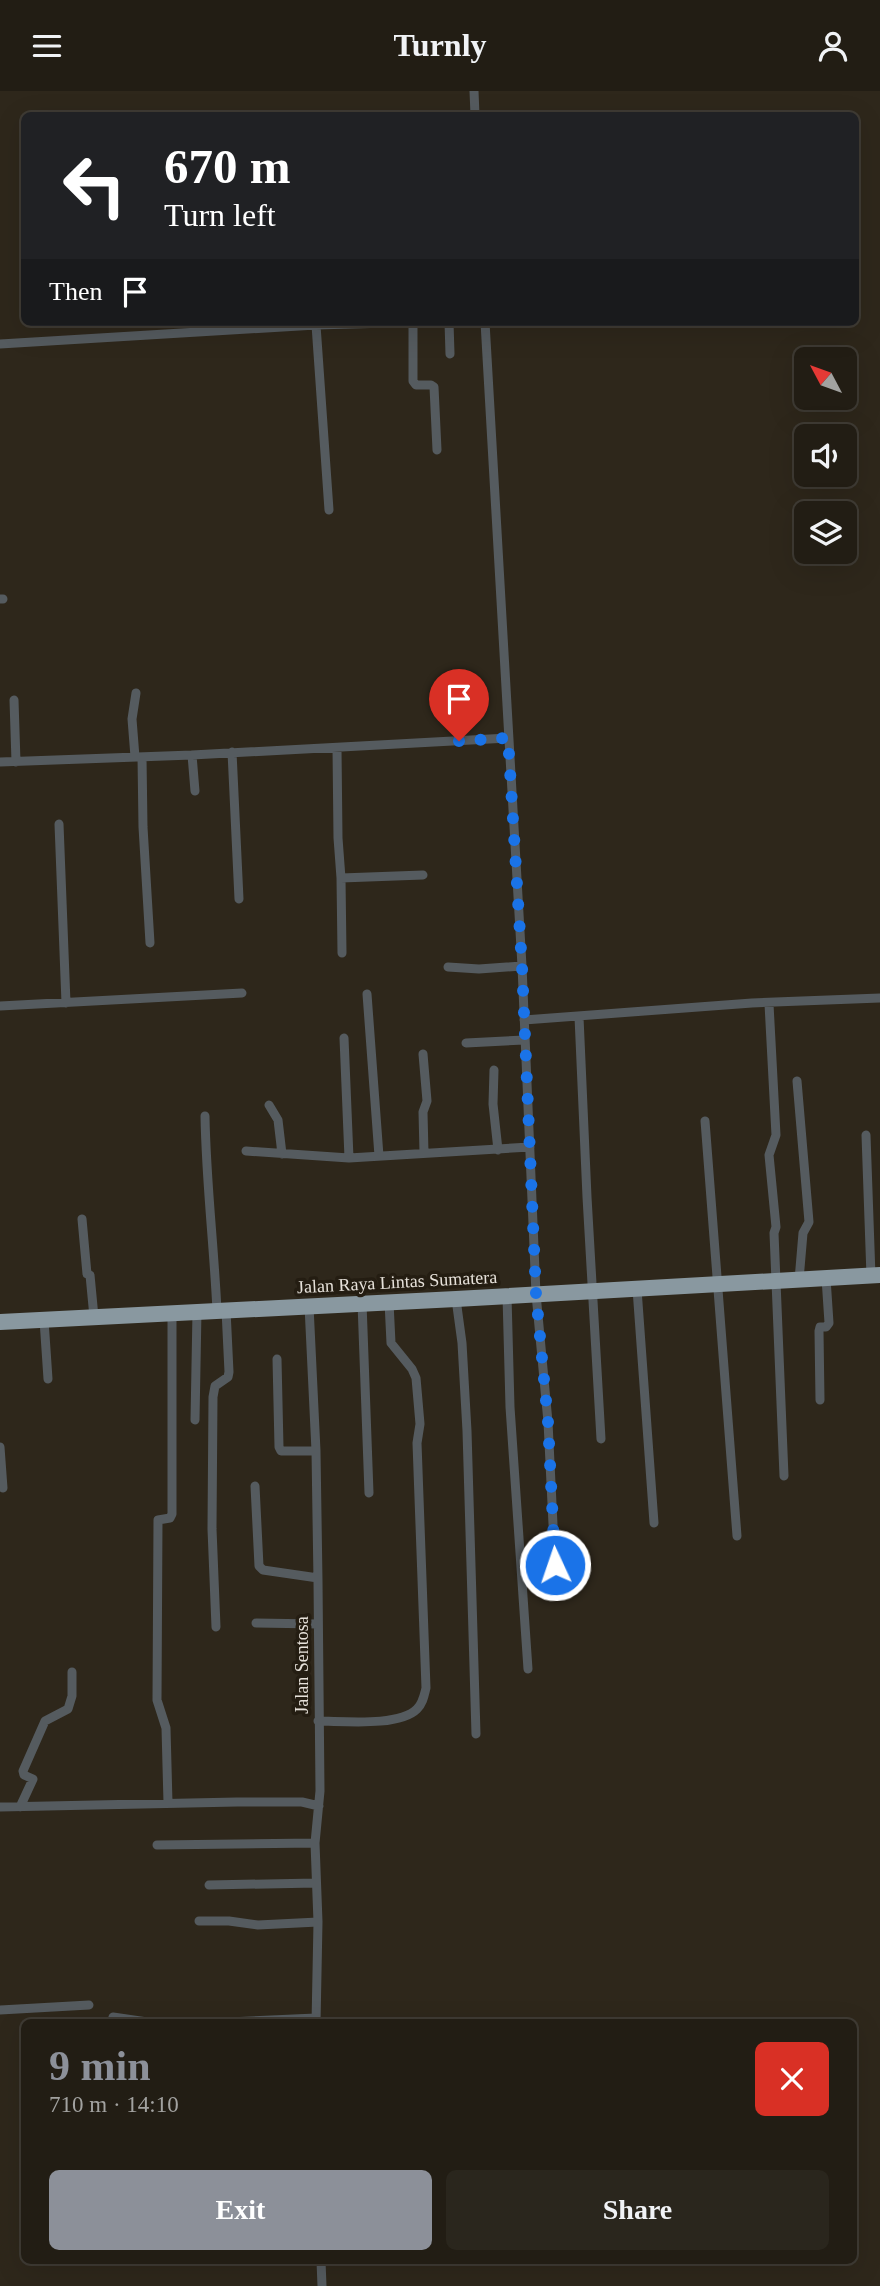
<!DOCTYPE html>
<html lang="en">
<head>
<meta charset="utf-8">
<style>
  body { margin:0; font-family:Georgia,serif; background:#2a261d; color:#f1f3f6; height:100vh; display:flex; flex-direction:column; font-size:26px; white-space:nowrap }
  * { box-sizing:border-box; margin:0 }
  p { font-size:23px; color:#a2a2a0 }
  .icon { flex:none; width:38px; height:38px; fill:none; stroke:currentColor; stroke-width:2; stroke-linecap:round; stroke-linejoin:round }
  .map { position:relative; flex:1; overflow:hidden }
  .details { position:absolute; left:21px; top:1928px; width:836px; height:245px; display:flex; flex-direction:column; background:#221d14; border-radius:10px; box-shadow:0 7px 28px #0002,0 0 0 2px #3f3b34 }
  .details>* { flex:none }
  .top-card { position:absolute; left:21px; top:21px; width:838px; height:214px; border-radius:10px; box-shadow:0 7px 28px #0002,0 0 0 2px #3f3b34; background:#202124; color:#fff; overflow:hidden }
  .needle { width:46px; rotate:311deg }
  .tools { position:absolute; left:794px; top:256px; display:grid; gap:14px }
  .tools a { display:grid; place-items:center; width:63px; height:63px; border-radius:10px; background:#221d14; box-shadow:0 7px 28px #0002,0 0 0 2px #3f3b34; font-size:35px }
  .pin { position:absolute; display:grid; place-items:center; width:60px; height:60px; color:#fff; margin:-72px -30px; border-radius:50% 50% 50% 0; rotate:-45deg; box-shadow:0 0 7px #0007 }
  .pin .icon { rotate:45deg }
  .me { position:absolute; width:77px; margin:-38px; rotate:357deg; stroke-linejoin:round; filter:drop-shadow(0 0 5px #0008) }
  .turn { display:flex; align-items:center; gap:24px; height:147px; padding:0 28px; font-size:32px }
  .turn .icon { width:91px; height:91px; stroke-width:2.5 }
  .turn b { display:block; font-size:49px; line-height:60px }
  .then { display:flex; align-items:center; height:66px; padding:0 28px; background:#0003; gap:14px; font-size:26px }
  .round { display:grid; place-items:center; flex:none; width:74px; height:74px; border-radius:10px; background:#2a261d }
  .head { display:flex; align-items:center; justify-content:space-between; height:119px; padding:0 28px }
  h1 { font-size:42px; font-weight:600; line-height:52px; color:#8c9099 }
  .cta { display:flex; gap:14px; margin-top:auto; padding:14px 28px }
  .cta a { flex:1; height:80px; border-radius:10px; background:#8c9099; color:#fff; font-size:28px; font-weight:600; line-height:80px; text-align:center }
  .cta a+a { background:#2a261d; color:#f1f3f6 }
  header { display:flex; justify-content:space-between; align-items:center; height:91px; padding:0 28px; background:#221d14; font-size:32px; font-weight:600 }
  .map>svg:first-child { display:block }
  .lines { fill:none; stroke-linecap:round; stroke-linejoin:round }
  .minor { stroke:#555b5f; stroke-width:9 }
  .trunk { stroke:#8998a0; stroke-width:16 }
  .route { stroke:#1a73e8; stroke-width:12; stroke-dasharray:0 21.6 }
  .labels { text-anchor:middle; stroke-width:7; stroke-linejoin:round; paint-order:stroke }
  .street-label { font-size:18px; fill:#e6e1da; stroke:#241d12 }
</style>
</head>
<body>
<header><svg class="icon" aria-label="menu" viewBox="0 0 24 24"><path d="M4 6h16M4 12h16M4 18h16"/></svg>Turnly<svg class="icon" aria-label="person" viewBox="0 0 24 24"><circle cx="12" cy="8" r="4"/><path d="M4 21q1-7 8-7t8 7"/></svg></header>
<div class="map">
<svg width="880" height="2195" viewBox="0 0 880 2195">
  <rect width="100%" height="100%" fill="#2e271b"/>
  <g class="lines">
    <path class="minor" d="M474,0L475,24
      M449,231L450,263
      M485,231L522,875L536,1203L548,1331L555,1474
      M413,233V290L416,294H431L434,296L437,359
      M316,234L329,419
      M0,253L316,234L425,231
      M0,508H3
      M14,609L16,671
      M337,657L338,747L341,787L423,784
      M232,661L239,808
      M192,664L195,700
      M135,666L132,628L136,602
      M142,666L143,736L150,852
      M0,671L192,664L508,647
      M59,733L66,912
      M341,787L342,862
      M448,876L479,878L522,875
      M367,903L379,1065
      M769,913L776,1044L769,1064L776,1136L774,1142L784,1385
      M0,915L242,902
      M579,926L587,1106L601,1348
      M524,929L752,912L880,907
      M344,947L349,1067
      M466,952L524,949
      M423,963L427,1010L423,1021L424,1062
      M494,979L493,1013L498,1059
      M797,990L809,1131L803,1142L799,1189
      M269,1014L278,1029L282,1063
      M205,1025C206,1090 214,1155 217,1220
      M705,1030L737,1445
      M866,1044L871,1185
      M246,1060L349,1067L530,1056
      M82,1128L87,1183L90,1184L94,1226
      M637,1198L654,1432
      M507,1205L510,1316L528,1578
      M456,1208L462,1252L467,1340L476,1643
      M362,1212L369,1402
      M309,1215L316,1360L318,1490L320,1700L315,1752L318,1831L316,1932
      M44,1229L48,1288
      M277,1268L279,1356L281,1360H316
      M820,1309L819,1240L820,1236H826L829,1232L826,1187
      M195,1329L197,1220
      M0,1356L3,1397
      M255,1395L259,1475L263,1479L318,1487
      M256,1532L318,1533
      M216,1536L212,1438L213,1306L215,1295L228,1286L229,1281L226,1219
      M318,1630C343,1630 399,1636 417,1618C423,1612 424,1605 426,1597L417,1352L420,1333L416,1287L412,1278L391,1252L389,1211
      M168,1712L166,1637L157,1609L158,1429L170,1427L172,1423V1222
      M0,1716L237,1711H302L319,1715
      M20,1716L33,1688L24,1684L23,1680L45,1630L68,1618L72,1605V1581
      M157,1754L315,1752
      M209,1794L316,1792
      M199,1830H229L258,1834L318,1831
      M0,1919L89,1914
      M113,1926L154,1932
      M207,1932L316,1927
      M321,2170L322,2195"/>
    <path class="trunk" d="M0,1231L456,1208L880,1184"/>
  </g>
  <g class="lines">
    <path class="route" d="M459,650L508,647L522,875L536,1203L548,1331L555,1474"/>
  </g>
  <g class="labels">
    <g class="street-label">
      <text transform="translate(397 1191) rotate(-3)" y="6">Jalan Raya Lintas Sumatera</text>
      <text transform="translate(302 1574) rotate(-90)" y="6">Jalan Sentosa</text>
    </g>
  </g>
</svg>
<div class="tools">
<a><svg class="needle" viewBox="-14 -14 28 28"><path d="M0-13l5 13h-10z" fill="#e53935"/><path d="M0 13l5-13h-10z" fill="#a2a2a0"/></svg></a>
<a><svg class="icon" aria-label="sound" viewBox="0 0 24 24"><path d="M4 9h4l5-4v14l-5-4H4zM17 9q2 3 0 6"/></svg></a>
<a><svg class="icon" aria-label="layers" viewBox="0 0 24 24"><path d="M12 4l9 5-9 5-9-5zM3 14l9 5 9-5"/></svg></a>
</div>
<div class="pin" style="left:459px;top:650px;background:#d93025"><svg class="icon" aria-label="arrive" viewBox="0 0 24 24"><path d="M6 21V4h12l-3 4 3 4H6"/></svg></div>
<svg class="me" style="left:555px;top:1474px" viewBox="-20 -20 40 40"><circle r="17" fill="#1a73e8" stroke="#fff" stroke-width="3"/><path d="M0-11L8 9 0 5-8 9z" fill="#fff"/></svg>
<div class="top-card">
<div class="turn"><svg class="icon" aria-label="left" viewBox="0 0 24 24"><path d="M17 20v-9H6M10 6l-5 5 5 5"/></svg><div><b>670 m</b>Turn left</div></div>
<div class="then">Then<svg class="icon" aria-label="arrive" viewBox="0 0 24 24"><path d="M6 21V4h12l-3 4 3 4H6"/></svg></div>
</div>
<section class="details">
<div class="head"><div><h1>9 min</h1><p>710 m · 14:10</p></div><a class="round" style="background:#d93025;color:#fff"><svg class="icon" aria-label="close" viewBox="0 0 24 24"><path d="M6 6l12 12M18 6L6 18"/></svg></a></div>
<div class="cta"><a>Exit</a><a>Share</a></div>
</section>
</div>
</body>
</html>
